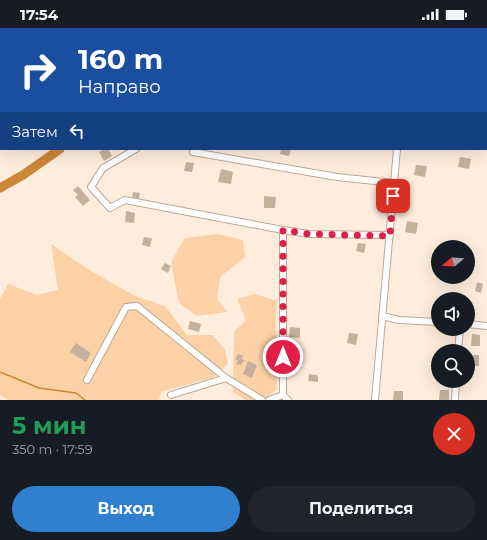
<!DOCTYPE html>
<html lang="ru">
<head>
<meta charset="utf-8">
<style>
  body { margin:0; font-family:Montserrat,sans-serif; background:#20242c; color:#f1f3f6; height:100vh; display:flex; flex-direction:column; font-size:15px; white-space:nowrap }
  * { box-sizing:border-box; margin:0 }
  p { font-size:13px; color:#9ea1a6 }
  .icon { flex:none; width:22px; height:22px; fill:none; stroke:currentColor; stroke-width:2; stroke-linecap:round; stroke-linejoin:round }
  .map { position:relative; height:372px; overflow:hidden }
  .drawer { display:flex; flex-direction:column; background:#171b24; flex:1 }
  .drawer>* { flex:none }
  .guide { position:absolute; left:0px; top:0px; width:487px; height:122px; box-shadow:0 4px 16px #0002; background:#1a4fa0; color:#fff; overflow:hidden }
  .needle { width:26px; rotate:252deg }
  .controls { position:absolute; left:431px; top:212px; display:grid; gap:8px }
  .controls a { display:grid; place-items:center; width:44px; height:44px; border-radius:50%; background:#171b24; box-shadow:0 4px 16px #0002; font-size:20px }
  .pin { position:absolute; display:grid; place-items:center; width:34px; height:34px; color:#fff; margin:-17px; border-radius:8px; box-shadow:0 2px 6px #0006 }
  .me { position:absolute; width:44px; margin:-22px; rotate:0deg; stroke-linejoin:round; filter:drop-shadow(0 0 3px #0008) }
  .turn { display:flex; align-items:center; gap:14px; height:84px; padding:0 12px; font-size:18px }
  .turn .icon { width:52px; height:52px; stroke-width:2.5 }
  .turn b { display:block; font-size:28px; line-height:34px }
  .then { display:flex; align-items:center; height:38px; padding:0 12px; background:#0003; gap:8px; font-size:15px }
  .round { display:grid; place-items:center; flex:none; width:42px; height:42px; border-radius:21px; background:#20242c }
  .overview { display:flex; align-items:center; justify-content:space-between; height:68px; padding:0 12px }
  h1 { font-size:24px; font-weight:700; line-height:30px; color:#1e9e55 }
  .button { display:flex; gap:8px; margin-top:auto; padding:8px 12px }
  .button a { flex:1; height:46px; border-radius:24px; background:#2e7fce; color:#fff; font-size:16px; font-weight:700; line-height:46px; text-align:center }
  .button a+a { background:#20242c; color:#f1f3f6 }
  .status { display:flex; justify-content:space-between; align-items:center; height:28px; padding:0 20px; background:#171b24; direction:ltr }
  .status svg { height:11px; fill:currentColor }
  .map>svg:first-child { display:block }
  .green { fill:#fcd1a5 }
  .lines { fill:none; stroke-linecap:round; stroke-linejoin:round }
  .stream { stroke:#cb8636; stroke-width:1.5 }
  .river { stroke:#cb8636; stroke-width:9 }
  .building { fill:#c5b09c }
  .minor-casing { stroke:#bea995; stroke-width:8 }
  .minor { stroke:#fff; stroke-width:6 }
  .route { stroke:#e11d48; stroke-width:7; stroke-dasharray:0 12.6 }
</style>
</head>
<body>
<div class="status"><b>17:54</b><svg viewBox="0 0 49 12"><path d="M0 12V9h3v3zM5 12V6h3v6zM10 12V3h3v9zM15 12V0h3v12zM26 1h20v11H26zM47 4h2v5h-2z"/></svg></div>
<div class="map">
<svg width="487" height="372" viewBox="0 0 487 372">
  <rect width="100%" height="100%" fill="#feeddc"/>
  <path class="green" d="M218,206L243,212L245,229L220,249L217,271L227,284L197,288L179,275L171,234L185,210Z
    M51,216L91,243L135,268L165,278L187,307H213L225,322L228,336L214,349L161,364L159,372H8L0,367V271L8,256L37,267L58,262Z
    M255,266L277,273C274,302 277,331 277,361L263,372H245L233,364L234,304L246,292L237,271Z"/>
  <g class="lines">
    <path class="stream" d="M0,344L39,360L76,365L85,372"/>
    <path class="river" d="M180,0L181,1
      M235,0L237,1
      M148,1L149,0
      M212,1V0
      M251,1L254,0
      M0,160L23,147L60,121"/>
  </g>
  <path class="building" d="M104,121H108L112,128L104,133L99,124Z
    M281,121H291L289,128L280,126Z
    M460,129L471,131L469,141L458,139Z
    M186,134L194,135L192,144L184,143Z
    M416,137L427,138L425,149L414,147Z
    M221,141L233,144L231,156L218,154Z
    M78,158L90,172L83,178L75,169L78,167L73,162Z
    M133,164L140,165L139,171L132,170Z
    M264,168L276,169L275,180H264Z
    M126,183L135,185L134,195L125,194Z
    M407,193L418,195L416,206L405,204Z
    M144,209L152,210L150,219L142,217Z
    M358,215L366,216L364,225L356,223Z
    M165,235L171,238L168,245L161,241Z
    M477,254L483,256L481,265L475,263Z
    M190,293L201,296L199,304L188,301Z
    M290,299L300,300V310L289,309Z
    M349,305L358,306L356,317L347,315Z
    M472,306L480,307V318H471Z
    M76,315L91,325L86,334L70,324Z
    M238,326L243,328L242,331L244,332L241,337L239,336L238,337L236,336L238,333L235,331Z
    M470,327H479V338H470Z
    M248,333L257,337L252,350L243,346Z
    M309,346L317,347V348L318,349V354L308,353Z
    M440,362H449V372H439Z
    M394,363H403V372H393Z"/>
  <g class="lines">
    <g class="minor-casing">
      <path id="minor" d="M402,1V0
        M136,121L103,140L91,159L110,180L125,172L283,202L309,206L390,207
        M193,124L337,149L394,155
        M283,202V367L288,372
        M382,288L399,292L438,294
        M468,296L487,298
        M458,323L460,301
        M87,352L126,279L137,278L226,350
        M171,367L226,350L262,372
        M269,372L283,367
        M375,372L397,121
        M455,372L456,353"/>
    </g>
    <use href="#minor" class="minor"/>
  </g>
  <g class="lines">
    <path class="route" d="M283,329V202L309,206L390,208L393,168"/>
  </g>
</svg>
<div class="controls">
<a><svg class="needle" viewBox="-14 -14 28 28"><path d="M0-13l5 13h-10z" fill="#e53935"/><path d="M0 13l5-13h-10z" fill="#9ea1a6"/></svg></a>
<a><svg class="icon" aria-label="sound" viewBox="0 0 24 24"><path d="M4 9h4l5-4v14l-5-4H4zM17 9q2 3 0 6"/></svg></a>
<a><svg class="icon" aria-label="search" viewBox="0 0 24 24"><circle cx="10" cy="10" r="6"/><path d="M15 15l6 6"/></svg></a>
</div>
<div class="pin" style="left:393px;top:168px;background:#d93025"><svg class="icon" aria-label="arrive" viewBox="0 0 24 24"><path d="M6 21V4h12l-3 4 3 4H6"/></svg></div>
<svg class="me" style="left:283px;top:329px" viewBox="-20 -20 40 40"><circle r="17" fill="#e11d48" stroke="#fff" stroke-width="3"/><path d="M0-11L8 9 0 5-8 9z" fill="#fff"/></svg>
<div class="guide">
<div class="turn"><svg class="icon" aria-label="right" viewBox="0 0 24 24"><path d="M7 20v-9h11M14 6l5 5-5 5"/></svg><div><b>160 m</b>Направо</div></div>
<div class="then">Затем<svg class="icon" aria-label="left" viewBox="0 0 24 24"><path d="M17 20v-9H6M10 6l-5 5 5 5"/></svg></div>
</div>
</div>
<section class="drawer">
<div class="overview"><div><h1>5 мин</h1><p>350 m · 17:59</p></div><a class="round" style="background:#d93025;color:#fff"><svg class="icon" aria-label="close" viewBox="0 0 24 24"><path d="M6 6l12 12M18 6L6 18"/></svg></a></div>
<div class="button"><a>Выход</a><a>Поделиться</a></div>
</section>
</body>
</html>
